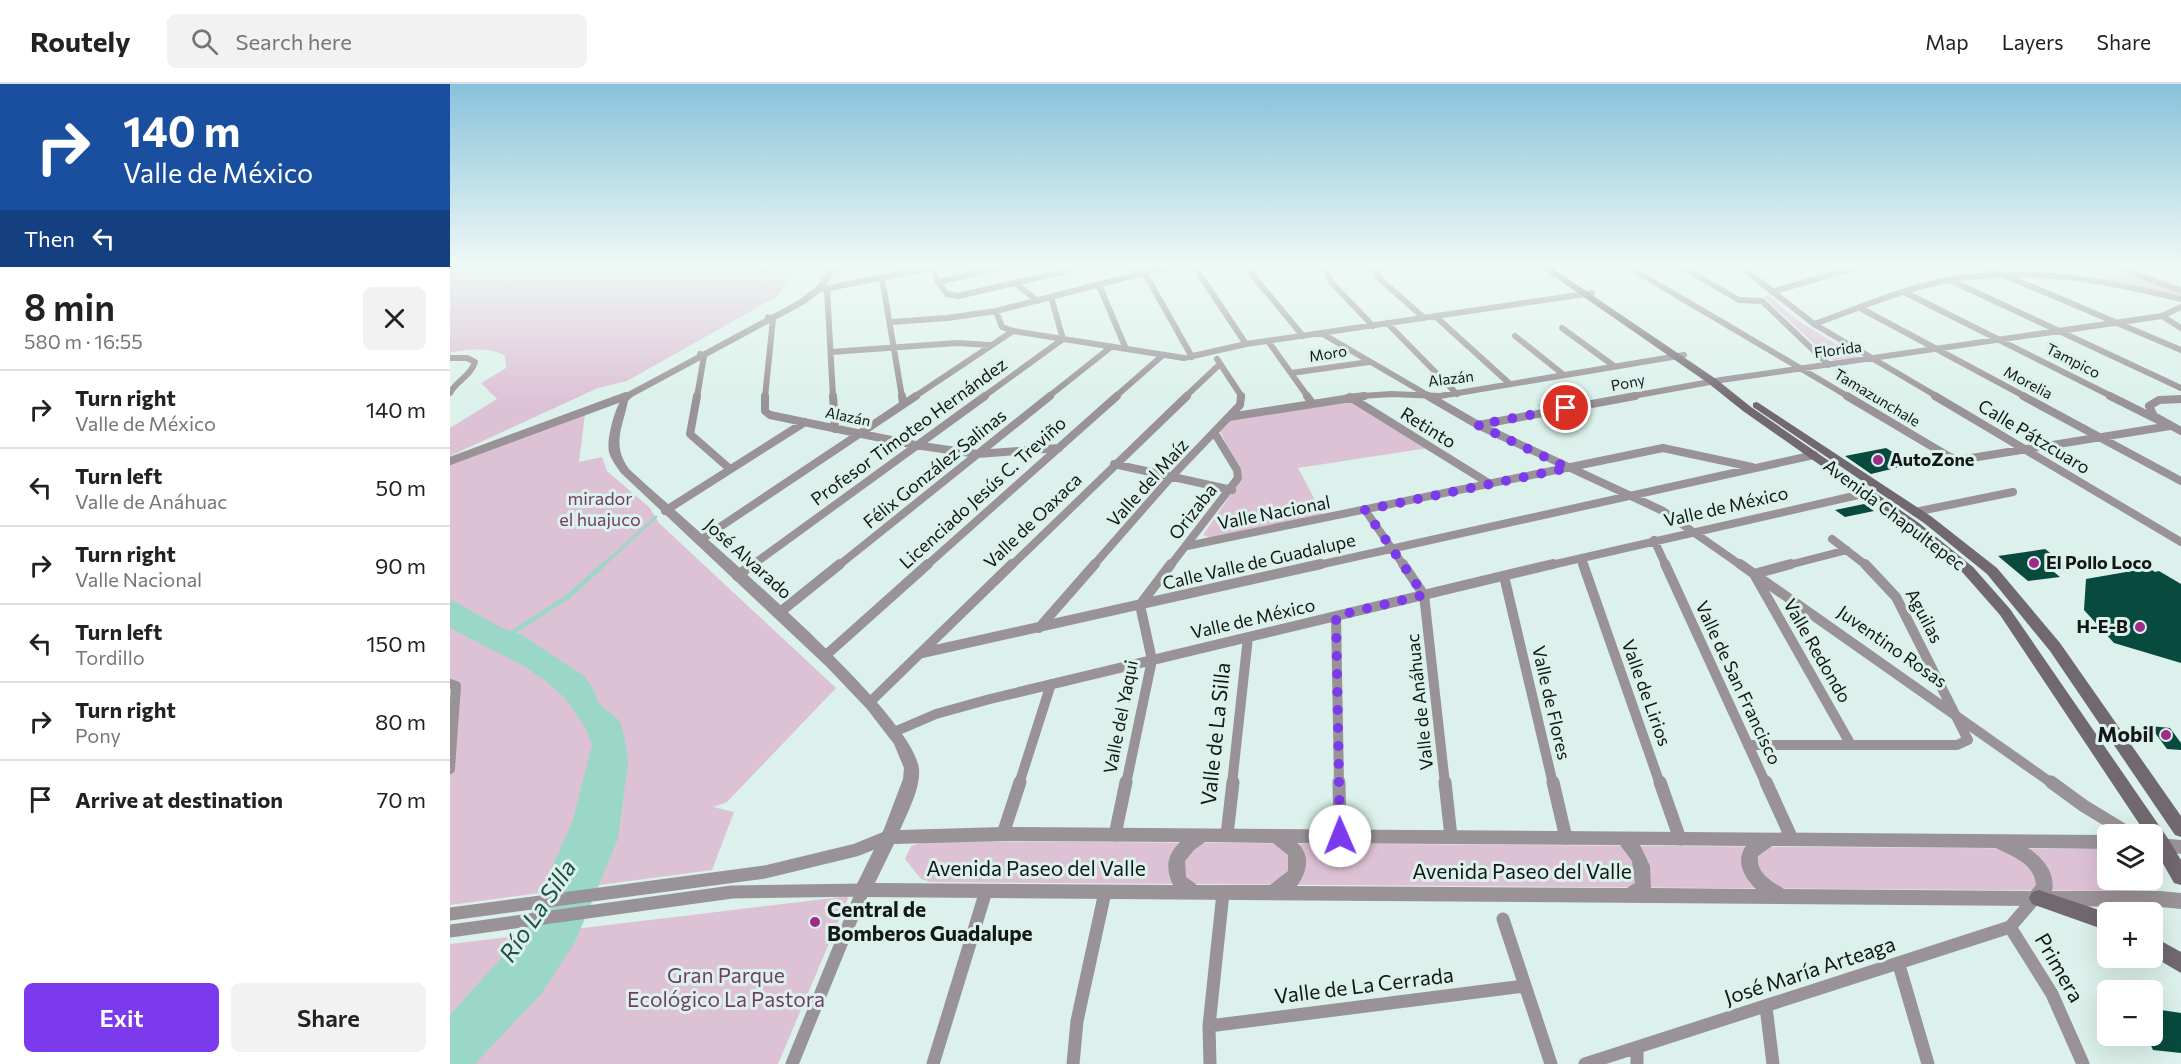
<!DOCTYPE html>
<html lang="en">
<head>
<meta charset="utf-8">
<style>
  body { margin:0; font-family:Commissioner,sans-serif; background:#f2f2f2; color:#222; height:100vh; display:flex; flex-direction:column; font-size:22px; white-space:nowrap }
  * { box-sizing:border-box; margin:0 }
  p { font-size:20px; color:#767676 }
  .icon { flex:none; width:33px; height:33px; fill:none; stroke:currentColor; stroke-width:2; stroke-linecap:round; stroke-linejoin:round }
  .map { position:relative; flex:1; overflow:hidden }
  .side { display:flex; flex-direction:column; background:#fff; width:450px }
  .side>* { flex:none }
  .banner { background:#1a4fa0; color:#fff; overflow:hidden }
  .tools { position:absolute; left:1647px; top:740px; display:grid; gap:12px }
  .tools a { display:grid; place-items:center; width:66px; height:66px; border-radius:9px; background:#fff; box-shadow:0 6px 24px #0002; font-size:30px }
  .pin { position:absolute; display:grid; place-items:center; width:51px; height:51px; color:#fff; margin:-26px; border:3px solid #fff; border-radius:50%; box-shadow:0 2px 6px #0007 }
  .me { position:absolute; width:66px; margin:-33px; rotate:359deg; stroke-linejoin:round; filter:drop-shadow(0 0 4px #0008) }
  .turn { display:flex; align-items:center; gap:21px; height:126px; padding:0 24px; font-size:27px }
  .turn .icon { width:78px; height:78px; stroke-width:2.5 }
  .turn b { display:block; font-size:42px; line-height:51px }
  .then { display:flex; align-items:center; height:57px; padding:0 24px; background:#0003; gap:12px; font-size:22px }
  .round { display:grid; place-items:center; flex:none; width:63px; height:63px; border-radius:9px; background:#f2f2f2 }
  .headline { display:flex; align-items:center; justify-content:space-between; height:102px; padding:0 24px }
  h1 { font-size:36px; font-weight:600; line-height:45px }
  .button { display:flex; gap:12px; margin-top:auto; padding:12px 24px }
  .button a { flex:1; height:69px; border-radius:9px; background:#7c3aed; color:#fff; font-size:24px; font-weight:600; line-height:69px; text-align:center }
  .button a+a { background:#f2f2f2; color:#222 }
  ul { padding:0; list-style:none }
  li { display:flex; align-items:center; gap:18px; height:78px; padding:0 24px; border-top:2px solid #e0e0e0 }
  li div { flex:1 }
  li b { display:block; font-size:22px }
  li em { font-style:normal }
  header { display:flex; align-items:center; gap:36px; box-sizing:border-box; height:84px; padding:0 30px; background:#fff; border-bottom:2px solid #e0e0e0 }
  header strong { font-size:28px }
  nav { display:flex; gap:33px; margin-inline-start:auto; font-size:21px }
  .search { width:420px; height:54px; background:#f2f2f2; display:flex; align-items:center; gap:15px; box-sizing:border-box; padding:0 21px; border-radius:9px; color:#767676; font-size:22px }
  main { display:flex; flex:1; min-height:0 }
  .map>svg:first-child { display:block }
  .green { fill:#ddc1d5 }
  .water { fill:#9bd7c7 }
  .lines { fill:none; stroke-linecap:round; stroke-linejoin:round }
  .stream-far1 { stroke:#9bd7c7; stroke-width:3 }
  .stream { stroke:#9bd7c7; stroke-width:4.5 }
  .building { fill:#084a3e }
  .minor-far3 { stroke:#999297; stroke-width:6 }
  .minor-far2 { stroke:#999297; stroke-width:8 }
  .minor-far1 { stroke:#999297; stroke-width:10 }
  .minor { stroke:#999297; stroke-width:13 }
  .tertiary { fill:#999297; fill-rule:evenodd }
  .secondary { fill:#72686f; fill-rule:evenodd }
  .route { stroke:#7c3aed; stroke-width:10; stroke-dasharray:0 18 }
  .poi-dot { fill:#9c2b89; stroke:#dcf1eb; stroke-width:2 }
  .labels { text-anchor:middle; stroke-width:6; stroke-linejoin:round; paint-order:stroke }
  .far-street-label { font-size:15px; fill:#111816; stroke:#dcf1eb }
  .street-label { font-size:18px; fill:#111816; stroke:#dcf1eb }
  .poi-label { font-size:18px; font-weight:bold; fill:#111816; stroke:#dcf1eb; text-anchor:start }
  .park-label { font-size:18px; fill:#723d67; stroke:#dcf1eb }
  .near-street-label { font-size:21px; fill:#111816; stroke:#dcf1eb }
  .near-poi-label { font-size:21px; font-weight:bold; fill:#111816; stroke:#dcf1eb; text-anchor:end }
  .near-park-label { font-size:21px; fill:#723d67; stroke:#dcf1eb }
  .near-water-label { font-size:24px; font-style:italic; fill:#1e5045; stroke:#dcf1eb }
</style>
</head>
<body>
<header>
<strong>Routely</strong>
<div class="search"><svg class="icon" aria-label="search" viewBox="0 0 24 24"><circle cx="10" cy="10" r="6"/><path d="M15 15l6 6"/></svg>Search here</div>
<nav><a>Map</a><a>Layers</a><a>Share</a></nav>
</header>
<main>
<section class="side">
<div class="banner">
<div class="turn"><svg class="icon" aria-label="right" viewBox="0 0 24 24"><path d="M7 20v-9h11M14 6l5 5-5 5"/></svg><div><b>140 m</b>Valle de México</div></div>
<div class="then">Then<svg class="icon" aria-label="left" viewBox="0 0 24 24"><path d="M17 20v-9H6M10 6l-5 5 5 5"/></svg></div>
</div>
<div class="headline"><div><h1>8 min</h1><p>580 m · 16:55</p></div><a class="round"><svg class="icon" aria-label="close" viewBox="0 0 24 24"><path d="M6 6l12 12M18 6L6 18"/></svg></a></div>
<ul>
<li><svg class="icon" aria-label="right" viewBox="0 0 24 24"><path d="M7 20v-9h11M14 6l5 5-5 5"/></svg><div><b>Turn right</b><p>Valle de México</p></div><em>140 m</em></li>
<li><svg class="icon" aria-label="left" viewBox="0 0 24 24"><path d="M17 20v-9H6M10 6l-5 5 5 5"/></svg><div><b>Turn left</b><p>Valle de Anáhuac</p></div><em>50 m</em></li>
<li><svg class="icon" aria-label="right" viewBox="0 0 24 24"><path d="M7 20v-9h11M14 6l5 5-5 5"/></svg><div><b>Turn right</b><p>Valle Nacional</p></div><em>90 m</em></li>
<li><svg class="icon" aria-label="left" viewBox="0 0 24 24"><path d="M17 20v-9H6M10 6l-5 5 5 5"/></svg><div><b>Turn left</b><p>Tordillo</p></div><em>150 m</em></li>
<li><svg class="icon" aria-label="right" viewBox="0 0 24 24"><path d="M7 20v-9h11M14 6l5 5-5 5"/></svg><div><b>Turn right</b><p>Pony</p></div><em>80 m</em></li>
<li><svg class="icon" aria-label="arrive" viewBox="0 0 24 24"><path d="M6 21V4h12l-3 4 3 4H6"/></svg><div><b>Arrive at destination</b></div><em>70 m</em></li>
</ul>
<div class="button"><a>Exit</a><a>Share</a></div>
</section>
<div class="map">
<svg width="1731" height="980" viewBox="0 0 1731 980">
  <rect width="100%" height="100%" fill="#dcf1eb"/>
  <path class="green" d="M0,182H350L326,213L177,297L148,304L0,372V344L47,315L31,299L56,284L55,272C39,262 18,266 0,268Z
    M1684,190L1731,210V213L1647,196Z
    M1313,212H1319L1347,236L1407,273L1385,276L1380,275Z
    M902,318L978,364L848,384L873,431L761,454L753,451L792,394L769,345L781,334Z
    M135,330L129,378L152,373L157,387L200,424L209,439L386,604L277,718L263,723L284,728L262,786L0,821V621L3,604H0V380Z
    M476,757L1657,765L1658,795H1700L1701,802L1695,806L1667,807L480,798L471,795L455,775L461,762Z
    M399,812L328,980H0V860Z"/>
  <path class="water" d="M0,515L52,544L72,551L134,592L143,605L149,620L170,637L175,656L178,678L168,755L125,858L92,909L25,980H0V931L52,873L81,829L122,739L142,661L136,645L116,615L97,598L72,581L0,544Z"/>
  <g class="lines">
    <path class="stream-far1" d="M152,482L206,433"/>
    <path class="stream" d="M60,550L119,512L154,480"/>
  </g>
  <path class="building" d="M1436,364L1462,380L1421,390L1395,372Z
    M1414,420L1424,427L1395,433L1385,426Z
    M1595,465L1621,485L1604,488L1610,493L1578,497L1548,472Z
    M1699,484L1705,488L1709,487L1731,500V579L1664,559L1634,526L1636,495Z
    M1700,642L1720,644L1731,659V666L1717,665Z
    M1702,910L1711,926L1731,929V969L1703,966L1696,951H1702Z"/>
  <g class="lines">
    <path class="minor-far3" d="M680,182L697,193L742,273
      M744,182L796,260
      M795,182L853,252
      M874,182L881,198L923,242
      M924,182L929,194L974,234
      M1177,182L1399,313
      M1230,182L1289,216L1312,217L1379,281
      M1290,182L1364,240L1488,313
      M1533,182L1731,266
      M1665,182L1731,207
      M484,183L488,198L497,210L508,212L612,188L617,186L614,182
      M432,194L452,313
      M1502,197L1731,304
      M488,198L555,182
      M566,200L588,217
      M649,201L676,265
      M374,205L489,182
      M377,205L383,313
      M1322,208L1410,182
      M1456,209L1663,313
      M1412,225L1576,313
      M546,227L552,243L563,247L734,274L796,260L1142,209
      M985,232L1060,300
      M1712,232L1731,244
      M441,238L497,234L546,227L720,182
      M937,239L1007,310
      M1364,240C1410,224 1456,203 1504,195C1580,182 1657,197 1731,215
      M1112,244L1164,282
      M871,249L981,313
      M1065,252L1114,291
      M818,257L858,313
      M381,268L507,259L540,261
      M0,274H17L25,278C21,292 6,297 0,309
      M767,275L792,313
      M841,289L919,278
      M172,313L179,311
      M247,313L254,272L250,270
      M315,313L323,235L318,233
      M464,313L563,247
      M533,313L613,255L601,213
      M598,313L661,263
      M665,313L713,271
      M735,313L770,280
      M897,313L941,310L990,312L1234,271
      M1177,313L1271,296L1712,232L1731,223"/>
    <path class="minor-far2" d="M247,312L240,350L280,385
      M315,312V327L320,331L465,361L527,370L609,364
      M383,312L385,345
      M452,312L453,319
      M857,312L862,319
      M978,312L1028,341L1213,427L1292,482
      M1397,312L1498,372L1509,376L1720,342
      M1485,312L1731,458
      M1573,312L1731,397
      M1660,312L1712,338
      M900,313L1040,400
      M1731,315L1709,316L1699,322L1704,332L1731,347
      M779,333L914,312
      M1028,341L1185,312
      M0,377L176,312
      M664,380L782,406
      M915,426L954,482
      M215,427L355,338
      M1465,428L1563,408
      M1382,455L1417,482
      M1204,456L1216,482
      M249,457L466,312
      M737,462L1213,364L1302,383
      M1131,474L1134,482
      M301,482L535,312
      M388,482L600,312
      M476,482L667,312
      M561,482L737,312
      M643,482L721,393L790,321L791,312
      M720,482L788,394L787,386L764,348
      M864,482L1364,371
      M1097,482L1417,409
      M1335,482L1397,466"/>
    <path class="minor-far1" d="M953,480L974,511L995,700
      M1133,480L1210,700
      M1215,480L1316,700
      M1290,480L1603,700
      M1341,480L1304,490L1401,661
      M287,492L303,480
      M1054,492L1103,700
      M329,529L390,480
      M886,532L889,700
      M589,544L645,480
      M472,569L871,480
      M375,572L478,480
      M0,600L6,602L0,685
      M419,619L562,480
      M444,648L486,630L540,615L1103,480
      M1298,661H1507L1518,656L1446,513L1415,480
      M569,700L601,600
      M676,700L702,576L690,521L721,480
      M782,700L798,553"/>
    <path class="minor" d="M889,698L890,752
      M995,698L1001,753
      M1103,698L1116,754
      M1210,698L1230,755
      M1316,698L1342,755
      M1601,698L1634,722L1680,750
      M553,750L570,698
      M665,751L676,698
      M777,751L783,698
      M0,830L315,788L406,766L438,753
      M1053,835L1101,980
      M1560,843L1602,910L1633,980
      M0,847L282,808L413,806L342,980
      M1449,881L1478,980
      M1316,923L1323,980
      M759,942L1074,902
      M1187,964V980
      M483,980L536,807
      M623,980L627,937L655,808
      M760,980L759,942L773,809
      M1135,980L1560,843L1585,814"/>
    <path class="tertiary" d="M382,182H389L372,207L355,220L182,313L178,317C173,343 161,360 179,385C231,434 464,627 469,685C471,703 457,730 450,746L553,743L1658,751V765L1578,764C1592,773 1606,789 1602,807H1710L1731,809V825L1710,823L413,813L407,811L404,806L434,745L453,695L454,684L444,660L417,625L377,583L171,389C167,383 161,376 159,368C156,355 166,318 176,309L349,216L366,203ZM553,757L730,758C717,771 715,784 723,801L425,799L444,760ZM755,758L823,759L838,771V787L820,801H747L736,793L735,777L744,766ZM847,759L1170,761L1182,777L1185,799L1177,804L847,802C857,789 861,770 847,759ZM1190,761L1296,762C1285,777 1294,793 1306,805L1201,804L1200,782ZM1322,762L1546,764C1563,773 1584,779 1586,801L1581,807L1334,805C1321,797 1306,789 1308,772Z
      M1707,754L1731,756V770L1702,766V756Z"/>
    <path class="secondary" d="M1089,182H1099L1266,295L1301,323L1469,439L1523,483L1560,525L1719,756L1731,776V801L1724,799L1702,760V750H1696L1550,531L1513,489L1461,445L1293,327L1258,299Z
      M1307,318L1482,433L1547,484L1610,559L1731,732V753L1725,751L1600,567L1537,490L1474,439L1303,323V319Z
      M1589,806L1658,829V847L1582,820L1579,814L1582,808Z
      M1702,852L1731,868V889L1702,872Z"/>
  </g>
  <linearGradient id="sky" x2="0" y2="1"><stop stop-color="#89c2db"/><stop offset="0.57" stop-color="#eff9f6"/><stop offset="1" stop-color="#eff9f6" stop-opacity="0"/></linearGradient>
  <rect width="1731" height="319" fill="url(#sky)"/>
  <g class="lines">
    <path class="route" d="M890,752L886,532L974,511L915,426L1118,384L1028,341L1116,324"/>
  </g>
  <g class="poi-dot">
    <circle cx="1428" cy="376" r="6"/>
    <circle cx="1584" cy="479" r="6"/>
    <circle cx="1690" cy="543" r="6"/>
    <circle cx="1716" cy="651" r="6"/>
    <circle cx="365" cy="838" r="6"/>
  </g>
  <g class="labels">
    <g class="far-street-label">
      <text transform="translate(1388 266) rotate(-8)" y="5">Florida</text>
      <text transform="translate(878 270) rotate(-9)" y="5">Moro</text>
      <text transform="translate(1623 277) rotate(27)" y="5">Tampico</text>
      <text transform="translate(1001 295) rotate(-7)" y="5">Alazán</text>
      <text transform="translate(1178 299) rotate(-11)" y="5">Pony</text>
      <text transform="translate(1578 299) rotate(28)" y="5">Morelia</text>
      <text transform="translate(1427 314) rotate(31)" y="5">Tamazunchale</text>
      <text transform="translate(398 333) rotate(12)" y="5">Alazán</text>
    </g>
    <g class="street-label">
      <text transform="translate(978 344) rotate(32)" y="6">Retinto</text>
      <text transform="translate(459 348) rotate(-36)" y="6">Profesor Timoteo Hernández</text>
      <text transform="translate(1584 353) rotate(31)" y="6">Calle Pátzcuaro</text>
      <text transform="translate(485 385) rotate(-39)" y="6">Félix González Salinas</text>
      <text transform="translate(698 399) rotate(-48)" y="6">Valle del Maíz</text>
      <text transform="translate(533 409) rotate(-42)" y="6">Licenciado Jesús C. Treviño</text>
      <text transform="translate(1276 423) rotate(-13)" y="6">Valle de México</text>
      <text transform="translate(743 428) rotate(-52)" y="6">Orizaba</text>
      <text transform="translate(824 429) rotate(-11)" y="6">Valle Nacional</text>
      <text transform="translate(1444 431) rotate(37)" y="6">Avenida Chapultepec</text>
      <text transform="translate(583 437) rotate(-44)" y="6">Valle de Oaxaca</text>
      <text transform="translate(298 475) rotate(42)" y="6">José Alvarado</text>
      <text transform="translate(809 478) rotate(-13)" y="6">Calle Valle de Guadalupe</text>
      <text transform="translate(1474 532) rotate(62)" y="6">Aguilas</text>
      <text transform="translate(803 535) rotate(-13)" y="6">Valle de México</text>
      <text transform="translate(1442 563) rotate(35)" y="6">Juventino Rosas</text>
      <text transform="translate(1367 567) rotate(60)" y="6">Valle Redondo</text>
      <text transform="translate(1288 599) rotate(65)" y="6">Valle de San Francisco</text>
      <text transform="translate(1196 609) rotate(70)" y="6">Valle de Lirios</text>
      <text transform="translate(970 618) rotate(-96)" y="6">Valle de Anáhuac</text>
      <text transform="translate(1101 619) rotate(77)" y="6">Valle de Flores</text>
      <text transform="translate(671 633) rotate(-79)" y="6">Valle del Yaqui</text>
    </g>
    <g class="poi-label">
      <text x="1440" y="382">AutoZone</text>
      <text x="1596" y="485">El Pollo Loco</text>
      <text x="1678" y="549" text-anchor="end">H-E-B</text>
    </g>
    <g class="park-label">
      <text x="150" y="421">mirador<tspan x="150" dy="21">el huajuco</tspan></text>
    </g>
    <g class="near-street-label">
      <text transform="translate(766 650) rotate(-84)" y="7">Valle de La Silla</text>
      <text x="586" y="792">Avenida Paseo del Valle</text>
      <text x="1072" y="795">Avenida Paseo del Valle</text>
      <text transform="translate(1609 884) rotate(60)" y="7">Primera</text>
      <text transform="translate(1360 887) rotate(-18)" y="7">José María Arteaga</text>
      <text transform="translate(914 902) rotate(-7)" y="7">Valle de La Cerrada</text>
    </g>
    <g class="near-poi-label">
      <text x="1704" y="658">Mobil</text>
      <text x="377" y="833" text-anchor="start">Central de<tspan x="377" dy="24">Bomberos Guadalupe</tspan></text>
    </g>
    <g class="near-park-label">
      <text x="276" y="899">Gran Parque<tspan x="276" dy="24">Ecológico La Pastora</tspan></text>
    </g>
    <g class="near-water-label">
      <text transform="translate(88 827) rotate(-56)" y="8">Río La Silla</text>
    </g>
  </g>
</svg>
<div class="tools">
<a><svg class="icon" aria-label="layers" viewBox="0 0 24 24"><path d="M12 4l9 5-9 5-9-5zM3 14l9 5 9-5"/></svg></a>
<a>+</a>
<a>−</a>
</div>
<div class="pin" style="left:1116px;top:324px;background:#d93025"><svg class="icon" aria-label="arrive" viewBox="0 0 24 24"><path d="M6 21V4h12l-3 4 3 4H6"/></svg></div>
<svg class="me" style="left:890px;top:752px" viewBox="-20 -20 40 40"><circle r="19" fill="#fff"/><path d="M0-13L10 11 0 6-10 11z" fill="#7c3aed"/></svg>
</div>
</main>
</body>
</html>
